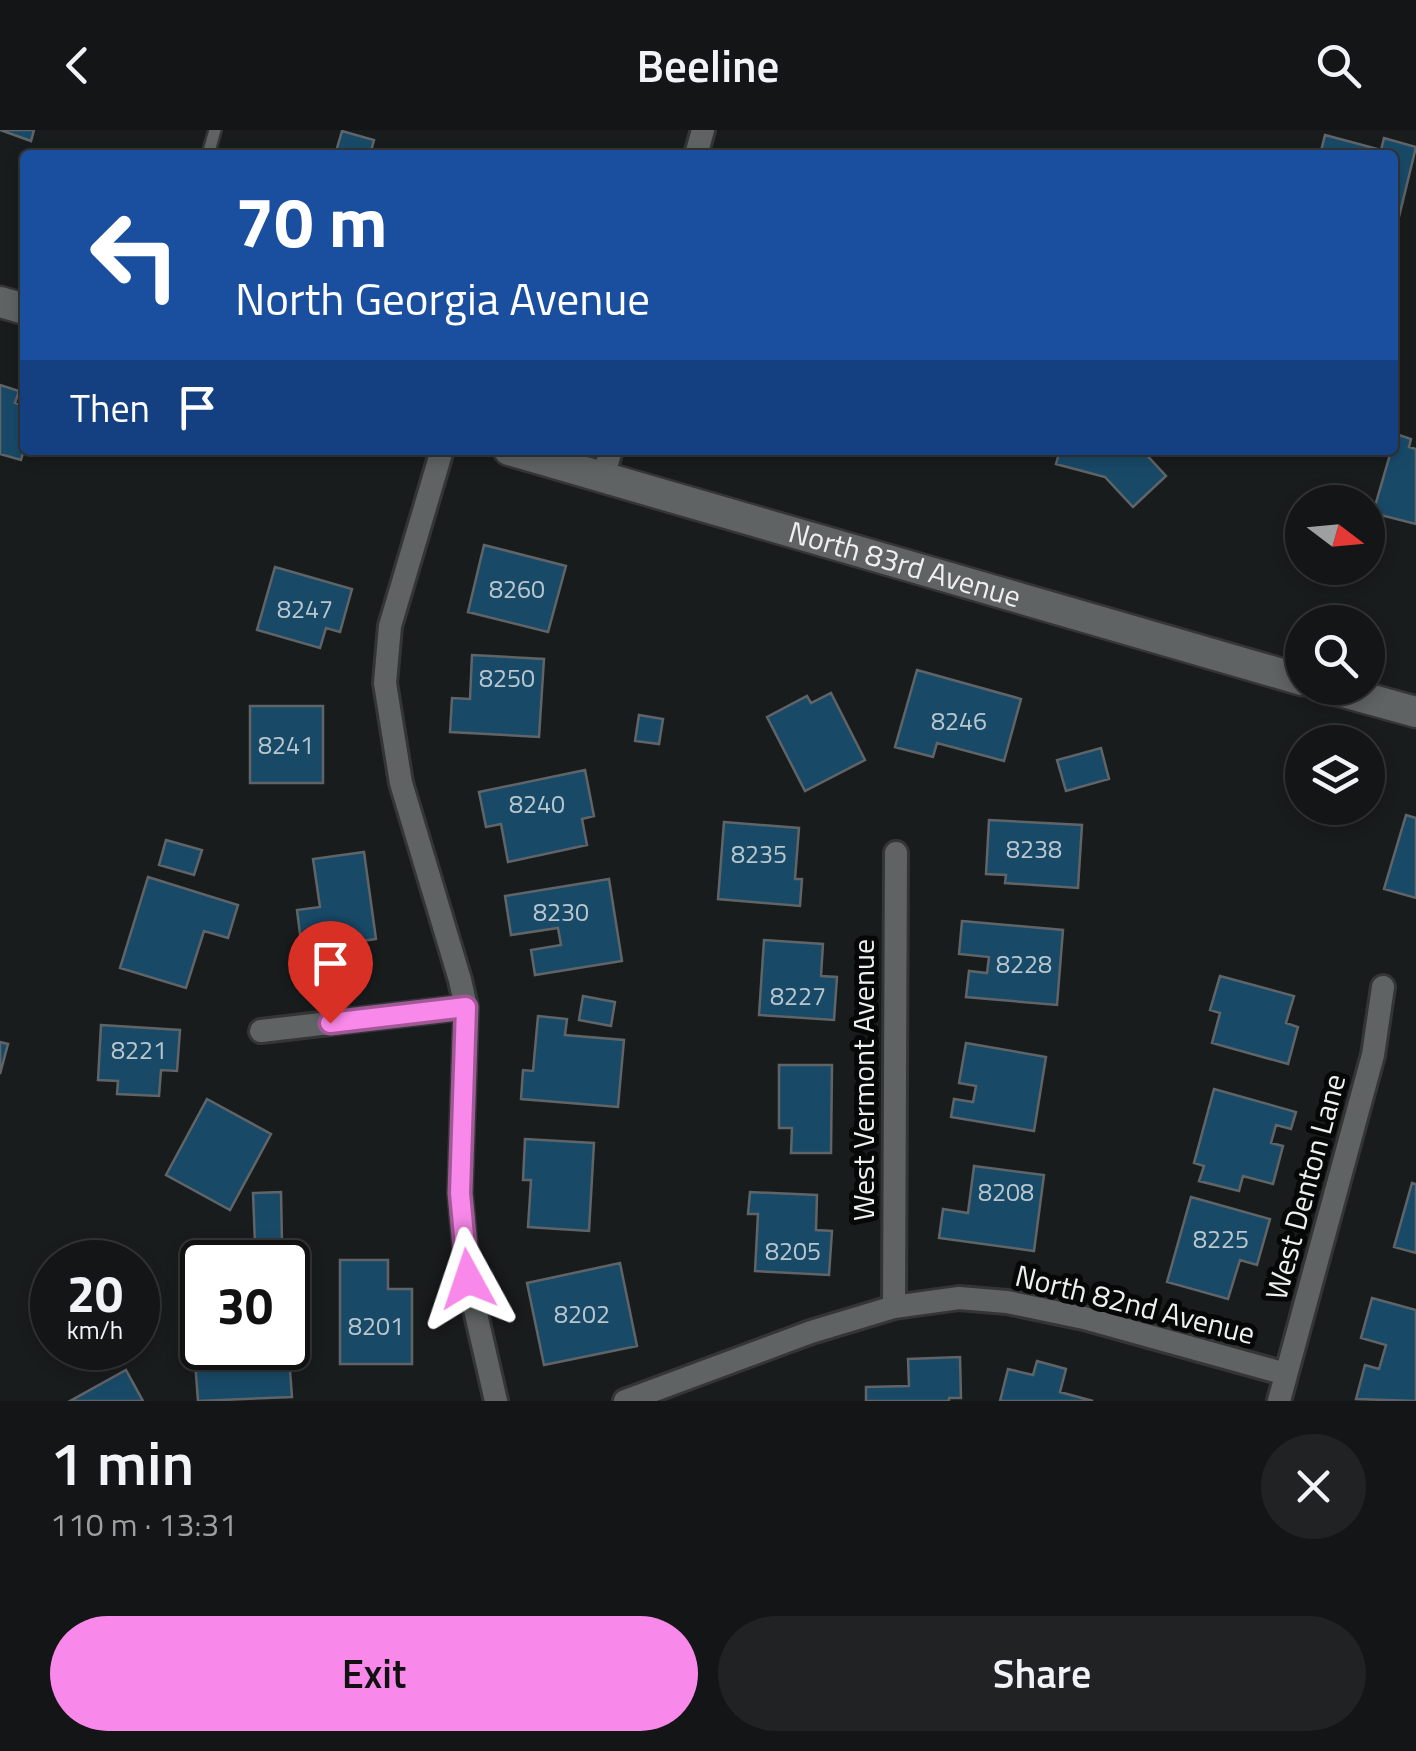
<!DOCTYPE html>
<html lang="en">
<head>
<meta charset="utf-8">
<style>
  body { margin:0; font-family:"Titillium Web",sans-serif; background:#202223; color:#f1f3f6; height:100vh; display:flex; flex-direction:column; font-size:38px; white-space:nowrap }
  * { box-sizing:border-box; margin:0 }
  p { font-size:32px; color:#9d9fa1 }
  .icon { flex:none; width:55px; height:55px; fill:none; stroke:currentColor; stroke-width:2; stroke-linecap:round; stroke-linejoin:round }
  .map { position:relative; height:1271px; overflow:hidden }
  .drawer { display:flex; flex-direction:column; background:#131516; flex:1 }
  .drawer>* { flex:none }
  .top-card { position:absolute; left:20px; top:20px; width:1378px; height:305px; border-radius:10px; box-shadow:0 5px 15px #0003,0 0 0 2px #323435; background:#1a4fa0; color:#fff; overflow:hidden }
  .needle { width:65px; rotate:106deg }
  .tools { position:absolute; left:1285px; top:355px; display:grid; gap:20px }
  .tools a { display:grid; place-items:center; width:100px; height:100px; border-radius:50%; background:#131516; box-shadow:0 5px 15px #0003,0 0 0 2px #323435; font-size:50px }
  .speed { position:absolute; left:30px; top:1110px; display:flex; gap:20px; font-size:50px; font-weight:700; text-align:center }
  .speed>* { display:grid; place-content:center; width:130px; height:130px; border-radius:50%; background:#131516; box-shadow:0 5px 15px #0003,0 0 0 2px #323435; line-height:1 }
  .speed small { font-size:25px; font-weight:400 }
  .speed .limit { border:5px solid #111; border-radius:15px; background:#fff; color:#111 }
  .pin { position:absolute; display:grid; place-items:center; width:85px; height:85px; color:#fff; margin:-102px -42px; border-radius:50% 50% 50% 0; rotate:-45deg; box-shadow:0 0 10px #0007 }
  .pin .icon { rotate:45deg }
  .me { position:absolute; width:110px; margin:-55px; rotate:355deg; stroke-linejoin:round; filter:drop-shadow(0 0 8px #0008) }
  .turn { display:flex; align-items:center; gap:35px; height:210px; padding:0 50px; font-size:45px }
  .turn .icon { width:130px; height:130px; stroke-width:2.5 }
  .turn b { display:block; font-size:70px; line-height:85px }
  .then { display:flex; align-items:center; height:95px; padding:0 50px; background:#0003; gap:20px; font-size:38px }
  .round { display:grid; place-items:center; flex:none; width:105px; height:105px; border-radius:52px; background:#202223 }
  .headline { display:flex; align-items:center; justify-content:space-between; height:170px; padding:0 50px }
  h1 { font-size:60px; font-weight:600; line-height:75px }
  .action { display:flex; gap:20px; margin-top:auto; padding:20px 50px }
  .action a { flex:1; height:115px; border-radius:60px; background:#f888e9; color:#111; font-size:40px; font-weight:600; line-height:115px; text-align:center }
  .action a+a { background:#202223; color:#f1f3f6 }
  header { display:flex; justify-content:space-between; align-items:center; height:130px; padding:0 50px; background:#131516; font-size:45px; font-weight:600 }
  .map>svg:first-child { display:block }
  .building { fill:#184a68; stroke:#616466; stroke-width:2.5 }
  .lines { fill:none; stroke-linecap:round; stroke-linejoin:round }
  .lane-casing { stroke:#343636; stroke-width:16 }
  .street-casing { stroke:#343636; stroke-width:28 }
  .secondary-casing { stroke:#343636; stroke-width:35 }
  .lane { stroke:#5f6363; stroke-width:11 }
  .street { stroke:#5f6363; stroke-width:22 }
  .secondary { stroke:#5f6363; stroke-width:30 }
  .route-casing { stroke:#a15897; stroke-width:25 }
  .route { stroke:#f888e9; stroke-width:18 }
  .labels { text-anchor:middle; stroke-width:10; stroke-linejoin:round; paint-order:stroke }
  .number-label { font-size:25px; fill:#b8c6ce }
  .street-label { font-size:30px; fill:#eef0f0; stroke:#060707 }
</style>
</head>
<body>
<header><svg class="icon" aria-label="back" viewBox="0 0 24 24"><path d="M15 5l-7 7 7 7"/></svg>Beeline<svg class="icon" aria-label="search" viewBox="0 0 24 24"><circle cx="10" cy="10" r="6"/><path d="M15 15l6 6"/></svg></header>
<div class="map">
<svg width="1416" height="1271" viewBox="0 0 1416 1271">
  <rect width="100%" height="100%" fill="#191c1d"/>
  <path class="building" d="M0,0H34L31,11Z
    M342,1L374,10L370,25H335Z
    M1325,5L1381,20L1384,8L1416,17L1397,95L1392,94V25H1320Z
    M0,255L19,261L15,273L25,275V316L21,330L0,324Z
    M1396,304L1411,309L1409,317L1416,319V394L1373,383Z
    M1060,320H1142L1166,346L1133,377L1105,347L1056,334Z
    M484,415L566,436L548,502L468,482Z
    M275,437L352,459L340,502L326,498L320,518L257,500Z
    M472,525L544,529L539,607L450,602L452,568L470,569Z
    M917,540L1021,569L1004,631L937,613L933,627L895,617Z
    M831,563L865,630L805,661L767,587L807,566L811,573Z
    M250,576H323V653H250Z
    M639,585L663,589L659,614L635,611Z
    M1101,618L1109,649L1066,661L1057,630Z
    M585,640L594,686L582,689L587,715L508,732L501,694L486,697L479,662Z
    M1406,685L1416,688V768L1384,759Z
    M989,690L1082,695L1078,758L1005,753L1006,745L986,744Z
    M724,692L799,698L795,749H802L800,776L718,769Z
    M166,710L202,720L194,745L159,735Z
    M364,722L376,809L302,820L297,780L320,777L313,729Z
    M148,747L238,775L228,808L204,801L186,858L120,838Z
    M609,749L622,831L535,845L531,820L561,815L558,798L511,805L505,766Z
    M962,791L1063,800L1057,875L966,867L969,841L987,843L989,827L959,824Z
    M764,810L823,814L821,846L837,847L834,890L759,885Z
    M1220,846L1294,866L1286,893L1298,897L1288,934L1212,913L1220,883L1210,880Z
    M583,866L615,872L611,896L579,890Z
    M538,886L567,889L565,905L624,910L618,977L521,969L523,940L533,941Z
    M101,895L180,900L177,941L161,940L159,966L117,964L118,951L98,950Z
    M0,912L8,914L0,944Z
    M966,913L1046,927L1034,1001L951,987L954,969L973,972L976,956L959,953Z
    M779,935H832L831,1023H791L792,998H779Z
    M1214,959L1296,982L1291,999L1276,995L1271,1013L1283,1016L1273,1054L1243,1046L1239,1061L1199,1051L1204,1036L1194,1033Z
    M207,969L271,1004L230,1080L166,1045Z
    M525,1009L594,1013L589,1101L528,1097L531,1050H523Z
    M974,1036L1044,1045L1034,1121L939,1108L943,1079L968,1083Z
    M1412,1053L1416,1054V1123L1394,1117Z
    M281,1062L282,1113L255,1114L253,1063Z
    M750,1062L817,1065L816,1100L832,1101L829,1145L755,1141L758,1084H748Z
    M1191,1067L1270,1089L1257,1135L1240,1130L1228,1169L1167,1152Z
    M340,1130H388V1159H412V1234H340Z
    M620,1133L637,1216L544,1235L527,1153Z
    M1372,1168L1416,1180V1271L1356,1269L1365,1235L1379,1239L1386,1215L1361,1208Z
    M202,1204V1218H288V1212L292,1267L198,1271L193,1205Z
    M960,1227L961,1268H949V1271H866V1257L909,1256L908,1229Z
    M1037,1231L1066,1239L1060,1262L1093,1271H1000L1008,1239L1033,1245Z
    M126,1240L143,1271H70Z"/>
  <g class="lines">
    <g class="lane-casing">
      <path id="lane" d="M208,25L215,0"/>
    </g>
    <g class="street-casing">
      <path id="street" d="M696,25L703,0
        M442,320L390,496L385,553L401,653L460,850L466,877L460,1063L468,1149L496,1271
        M603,347L611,320
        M261,901L466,877
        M894,1177L896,723
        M625,1271L811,1202L894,1177L959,1168L1007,1172L1084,1188L1286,1244
        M1279,1271L1373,925L1383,857"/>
    </g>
    <g class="secondary-casing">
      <g id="secondary">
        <path d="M0,172L25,179"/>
        <path id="s1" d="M509,320L1302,550"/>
        <path d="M1329,558L1416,582"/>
      </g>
    </g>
    <use href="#lane" class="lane"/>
    <use href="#street" class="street"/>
    <use href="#secondary" class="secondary"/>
  </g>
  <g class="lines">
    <g class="route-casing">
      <path id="route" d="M330,893L466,877L460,1063L468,1149"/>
    </g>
    <use href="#route" class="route"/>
  </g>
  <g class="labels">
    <g class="number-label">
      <text x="517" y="468">8260</text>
      <text x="305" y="488">8247</text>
      <text x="507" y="557">8250</text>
      <text x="959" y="600">8246</text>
      <text x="286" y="624">8241</text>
      <text x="537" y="683">8240</text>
      <text x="1034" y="728">8238</text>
      <text x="759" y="733">8235</text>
      <text x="561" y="791">8230</text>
      <text x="1024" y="843">8228</text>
      <text x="798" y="875">8227</text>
      <text x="139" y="929">8221</text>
      <text x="1006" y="1071">8208</text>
      <text x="1221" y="1118">8225</text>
      <text x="793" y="1130">8205</text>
      <text x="582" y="1193">8202</text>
      <text x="376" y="1205">8201</text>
    </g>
    <g class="street-label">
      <text dy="10" stroke="none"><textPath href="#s1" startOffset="412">North 83rd Avenue</textPath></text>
      <text transform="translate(864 950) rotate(-90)" y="10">West Vermont Avenue</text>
      <text transform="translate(1306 1057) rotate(-75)" y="10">West Denton Lane</text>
      <text transform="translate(1135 1175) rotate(14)" y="10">North 82nd Avenue</text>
    </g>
  </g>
</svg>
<div class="tools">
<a><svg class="needle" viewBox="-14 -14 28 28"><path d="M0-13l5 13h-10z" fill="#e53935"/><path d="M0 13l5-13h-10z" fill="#9d9fa1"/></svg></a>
<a><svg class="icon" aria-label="search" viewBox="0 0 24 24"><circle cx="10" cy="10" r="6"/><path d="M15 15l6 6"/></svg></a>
<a><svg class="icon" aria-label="layers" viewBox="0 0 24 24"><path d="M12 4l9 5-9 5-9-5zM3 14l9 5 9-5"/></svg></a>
</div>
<div class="speed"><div>20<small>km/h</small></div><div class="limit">30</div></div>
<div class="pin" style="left:330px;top:893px;background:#d93025"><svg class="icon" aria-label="arrive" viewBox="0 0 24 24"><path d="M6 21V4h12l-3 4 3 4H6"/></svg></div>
<svg class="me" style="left:468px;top:1149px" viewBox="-20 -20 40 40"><path d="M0-17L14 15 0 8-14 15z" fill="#f888e9" stroke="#fff" stroke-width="4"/></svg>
<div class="top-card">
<div class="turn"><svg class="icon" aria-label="left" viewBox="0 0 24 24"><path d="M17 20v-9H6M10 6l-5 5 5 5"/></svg><div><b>70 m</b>North Georgia Avenue</div></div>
<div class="then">Then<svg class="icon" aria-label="arrive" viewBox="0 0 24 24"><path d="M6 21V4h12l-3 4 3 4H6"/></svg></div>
</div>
</div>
<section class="drawer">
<div class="headline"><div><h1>1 min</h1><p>110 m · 13:31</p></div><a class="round"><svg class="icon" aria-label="close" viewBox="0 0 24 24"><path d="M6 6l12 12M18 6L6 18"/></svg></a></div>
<div class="action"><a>Exit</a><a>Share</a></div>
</section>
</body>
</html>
